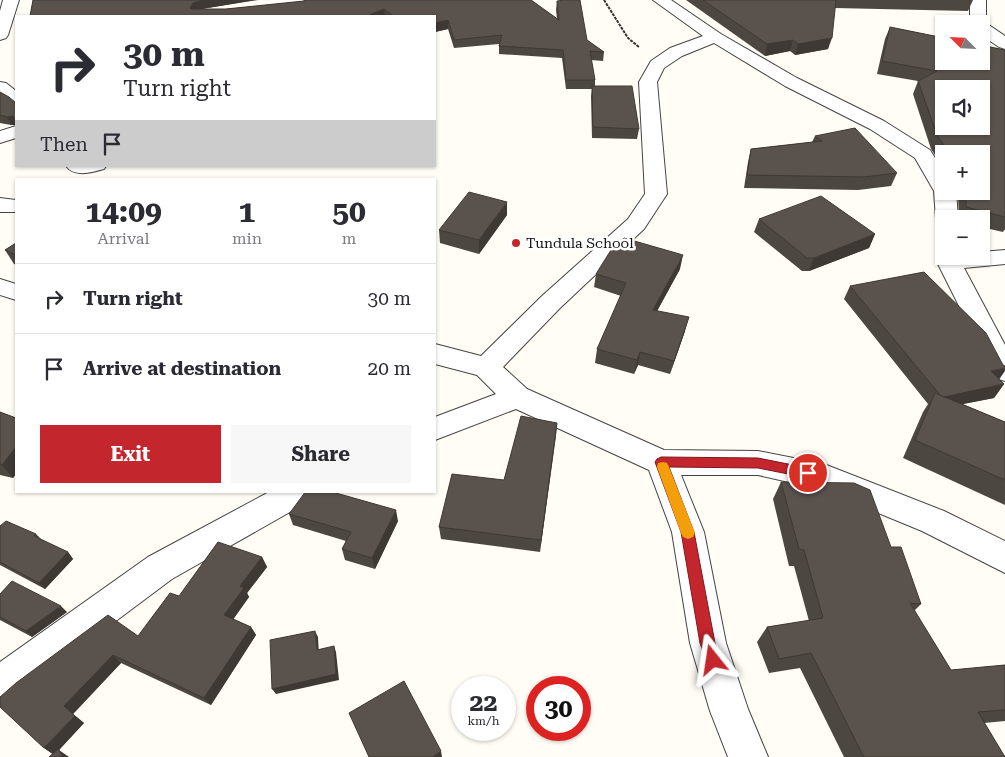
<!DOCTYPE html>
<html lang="en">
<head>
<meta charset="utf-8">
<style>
  body { margin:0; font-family:"Roboto Serif",serif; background:#f7f7f7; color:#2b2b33; height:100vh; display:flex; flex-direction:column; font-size:19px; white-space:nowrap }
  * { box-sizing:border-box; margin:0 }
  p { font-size:16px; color:#7c7c81 }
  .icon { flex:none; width:28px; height:28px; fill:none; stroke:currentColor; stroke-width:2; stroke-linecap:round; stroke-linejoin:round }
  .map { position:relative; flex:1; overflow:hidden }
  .drawer { position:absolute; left:15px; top:178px; width:421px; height:315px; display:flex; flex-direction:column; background:#fff; border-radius:0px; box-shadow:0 1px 4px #0004 }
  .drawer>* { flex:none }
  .banner { position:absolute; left:15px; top:15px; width:421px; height:152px; border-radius:0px; box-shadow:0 1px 4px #0004; background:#fff; color:#2b2b33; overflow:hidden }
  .needle { width:32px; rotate:294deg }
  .tools { position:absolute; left:935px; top:15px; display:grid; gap:10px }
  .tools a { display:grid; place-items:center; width:55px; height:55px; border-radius:0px; background:#fff; box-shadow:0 1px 4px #0004; font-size:25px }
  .speed { position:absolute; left:451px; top:676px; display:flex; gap:10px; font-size:25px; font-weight:700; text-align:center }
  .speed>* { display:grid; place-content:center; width:65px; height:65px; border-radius:50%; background:#fff; box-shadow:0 1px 4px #0004; line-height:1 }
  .speed small { font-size:12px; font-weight:400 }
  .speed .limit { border:8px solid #d22; background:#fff; color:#111 }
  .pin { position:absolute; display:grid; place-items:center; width:42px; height:42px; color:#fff; margin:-21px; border:2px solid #fff; border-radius:50%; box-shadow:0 1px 5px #0007 }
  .me { position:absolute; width:55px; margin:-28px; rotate:345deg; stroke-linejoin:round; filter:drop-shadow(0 0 4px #0008) }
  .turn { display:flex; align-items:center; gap:18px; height:105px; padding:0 25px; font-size:22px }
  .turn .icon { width:65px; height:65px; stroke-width:2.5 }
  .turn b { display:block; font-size:35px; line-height:42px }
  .then { display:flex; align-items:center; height:48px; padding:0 25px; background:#0003; gap:10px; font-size:19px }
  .eta { display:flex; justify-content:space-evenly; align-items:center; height:85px; text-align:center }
  .eta b { font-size:30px; font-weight:700; line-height:35px }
  .cta { display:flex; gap:10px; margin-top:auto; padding:10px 25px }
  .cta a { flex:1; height:58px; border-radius:0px; background:#c4262e; color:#fff; font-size:20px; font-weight:700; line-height:58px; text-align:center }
  .cta a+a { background:#f7f7f7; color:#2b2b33 }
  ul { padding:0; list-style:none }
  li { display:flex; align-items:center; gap:15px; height:70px; padding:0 25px; border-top:1px solid #e1e1e2 }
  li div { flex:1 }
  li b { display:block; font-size:19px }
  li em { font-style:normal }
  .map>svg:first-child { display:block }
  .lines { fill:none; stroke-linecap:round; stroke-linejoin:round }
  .lane-casing { stroke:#444; stroke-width:2 }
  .street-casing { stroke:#444; stroke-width:2 }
  .path { stroke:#333; stroke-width:2; stroke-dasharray:3 1; stroke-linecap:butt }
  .lane { fill:#fff; fill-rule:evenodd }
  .street { fill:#fff; fill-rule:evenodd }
  .wall { fill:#4d4742 }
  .shaded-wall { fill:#3f3936 }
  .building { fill:#5a524d; stroke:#3f3936; fill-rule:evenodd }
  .route { fill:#c4262e; stroke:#7f191e }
  .slow { fill:#f59e0b }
  .poi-dot { fill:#c4262e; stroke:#fff; stroke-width:2 }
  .labels { text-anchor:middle; stroke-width:5; stroke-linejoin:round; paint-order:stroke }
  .poi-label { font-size:14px; fill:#111; stroke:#fff; text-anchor:start }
</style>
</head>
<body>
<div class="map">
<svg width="1005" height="757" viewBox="0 0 1005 757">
  <rect width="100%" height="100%" fill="#fffdf5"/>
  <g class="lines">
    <g class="lane-casing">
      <path id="lane" d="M66,166H106L104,169C92,172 75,178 66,166Z"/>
    </g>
    <g class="street-casing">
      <path id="street" d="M3,0H19L8,35L6,38L0,40V11Z
        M653,0H671L721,34L797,78L884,121L930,150L944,172V191H956L958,219H944V225L939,224L936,219L934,191L915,158L870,129L785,86L714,43L682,56L664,68L657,82L667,194L644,229L560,308L503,367L527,389L664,450L758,451L824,464L944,511L1005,541V573L922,531L820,489L758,475H681L704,532L726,643L748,709L768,757H728L710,711L690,643L672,532L649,470L516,409L435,440V417L496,394L477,375L435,364V344L481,356L542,296L628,219L645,194L639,82L651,61L670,48L703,36Z
        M970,0H986V23L1005,36V49L999,47L981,35V24H970Z
        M0,82L6,83L16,91V104L10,103L0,96Z
        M16,126V138L0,143V131Z
        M0,198L16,200V212H0Z
        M944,250V256H981V252L1005,250V264L964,268L1005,345V381L995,378L937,262V256Z
        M0,279L16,284V300L0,295Z
        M271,491H315L311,500L172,579L13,698L0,704V662L148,557Z"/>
    </g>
    <path class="path" d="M604,0L628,38L639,47"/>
    <use href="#lane" class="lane"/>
    <use href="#street" class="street"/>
  </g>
  <path class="wall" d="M33,0H258L201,9H226L304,1L303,0H531L557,19L556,10L557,1L587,40L604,52L603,61L591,60L595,80V86L639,129L637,139L592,138L591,96L592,89H566L562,58L499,54V44L454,48L448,29L435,32V16H30Z
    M686,0H973L968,11L835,8L828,49L795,55L790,51L765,56Z
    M890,27L1005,50V230H1004L1003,232L981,227V219H959L958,197L960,191H981V154H944V168L931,149L913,94L918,81L877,74L885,39Z
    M0,92L16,103V125H11L0,123Z
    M815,136L897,173L891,186L858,190L744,188L748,162L751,149L812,142Z
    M507,215L479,254L440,243L439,230Z
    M759,219L875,234L869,248L809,271H802L754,232Z
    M16,243V265L14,264L5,250Z
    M680,269L657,311L685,331L670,374L638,365L634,374L595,363L597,349L621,296L594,287L596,274Z
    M850,286L999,379L1004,384L994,398L962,404L1005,422V505L903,458L923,412L928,404L844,299Z
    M0,412L16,418V474L13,478L0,475Z
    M557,423L540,552L441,539L439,527L504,480Z
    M781,482L891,547L921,604L914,611L951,670L1005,665V721L984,723L1005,757H844L800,668L769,673L757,642L767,627L809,621L794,566H789L773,499Z
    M289,514L398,521L375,569L345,560L342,549L346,541L293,525Z
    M0,526L41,540L68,552L73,559L45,589L0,565Z
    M262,557L267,567L247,593L249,597L233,619L251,627L256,635L211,705L121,663L73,714L84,723L59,750L53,754L44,748L0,707L138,636L179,596Z
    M0,594L67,612L32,637L0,620Z"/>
  <path class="shaded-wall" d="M204,0H255L202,9L192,16L190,8L193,3Z
    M384,9L385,16H367Z
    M448,20V29L435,32V23Z
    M832,38L828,49L795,55L798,44Z
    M793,40L790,51L765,56L767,44Z
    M13,116L16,125H11L7,117Z
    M507,202V215L479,254V240Z
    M875,234L869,248L809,271L814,258Z
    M683,255L680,269L650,324L653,310Z
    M689,317L685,331L670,374L674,361Z
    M640,352L638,365L634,374L637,360Z
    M1005,368V371L998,381L991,371Z
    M1004,384L994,398L933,410L942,397Z
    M557,423L556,436L540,552L541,540Z
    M16,447V474L13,478L2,465Z
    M396,510L398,521L375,569L372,558Z
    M36,534L42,540L34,536Z
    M68,552L73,559L45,589L39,583Z
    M262,557L267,567L247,593L249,597L230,624L224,615L240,586Z
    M61,606L67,612L32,637L26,631Z
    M251,627L256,635L211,705L204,698Z
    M315,631L318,637L319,656L317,650Z
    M334,646L336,652L339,680L276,694L272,689Z
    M113,655L121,663L73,714L84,723L59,750L69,757H63L54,755L44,748L64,706Z
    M441,751L442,757H432Z"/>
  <path class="building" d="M33,0H204L193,3L190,8L191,9H226L304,1L305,0H531L559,20L557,1L565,0H580L587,40L604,52L590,51L595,80H566L563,50L499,46L502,35L454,40L448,20L435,23V16H393L384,9L367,16H30Z
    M703,0H836L832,38L798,44L793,40L767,44Z
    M890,27L944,38V61H981V45L1005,50V217L966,207V191H981V154H950L937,135L918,81L937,71L882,61ZM944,89H981V126H944Z
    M592,86H632L639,129L593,127Z
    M0,92L9,97L16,103V119H14L13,116L7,117L0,115Z
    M855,128L897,173L864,177L747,175L751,149L822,141L815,136Z
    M469,192L507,202L479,240L439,230Z
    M821,196L875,234L814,258H807L759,219Z
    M624,238L683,255L653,310L689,317L674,361L640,352L637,360L597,349L626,283L596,274L611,250Z
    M16,243V255L5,250Z
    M924,272L986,333L1003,365L1005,366V368L991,371L1004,384L944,397L940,395L850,286Z
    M935,393L1005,422V480L915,440Z
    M0,412L16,418V447L2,465L0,464Z
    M521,416L557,423L541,540L439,527L452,474L504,480Z
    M781,482L854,483L870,490L891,547H901L921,604L910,603L951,670L1005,665V710L978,712L1005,757H864L811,653L779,659L767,627L823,618L804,550L799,549Z
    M306,491H329L396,510L372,558L342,549L351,532L289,514Z
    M6,521L36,534L34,536L68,552L39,583L0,562V526Z
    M218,542L262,557L240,586L244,588L224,615L251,627L204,698L113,655L64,706L75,716L44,748L0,707V697L16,683L108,615L138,636L170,593L179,596Z
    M12,581L61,606L26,631L0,617V594Z
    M315,631L317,650L334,646L336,674L272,689L270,640Z
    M404,681L441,751L432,757H369L349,713Z
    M58,749L63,757H49Z"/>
  <path class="route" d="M661,457L758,458L808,468L812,469L814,473L812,477L808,478L758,468L669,467L694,532L715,643L721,660L718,665L713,668L708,665L700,643L681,532L655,462L657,459Z"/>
  <path class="slow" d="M663,462L667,463L669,467L695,533L693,537L688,539L683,537L681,533L657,467L658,463Z"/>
  <circle class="poi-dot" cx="516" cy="243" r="5"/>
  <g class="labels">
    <g class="poi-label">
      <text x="526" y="248">Tundula School</text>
    </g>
  </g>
</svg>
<div class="tools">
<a><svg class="needle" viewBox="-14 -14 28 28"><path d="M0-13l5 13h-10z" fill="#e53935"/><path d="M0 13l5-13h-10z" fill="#7c7c81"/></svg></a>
<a><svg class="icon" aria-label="sound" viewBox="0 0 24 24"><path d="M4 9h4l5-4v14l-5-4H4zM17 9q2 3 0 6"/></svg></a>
<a>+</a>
<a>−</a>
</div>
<div class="speed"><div>22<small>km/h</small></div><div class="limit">30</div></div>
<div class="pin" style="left:808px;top:473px;background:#d93025"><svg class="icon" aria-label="arrive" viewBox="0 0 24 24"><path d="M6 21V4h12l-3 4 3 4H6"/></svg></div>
<svg class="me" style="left:713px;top:660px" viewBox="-20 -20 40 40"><path d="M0-17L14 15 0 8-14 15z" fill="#c4262e" stroke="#fff" stroke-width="4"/></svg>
<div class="banner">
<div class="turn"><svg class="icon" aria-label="right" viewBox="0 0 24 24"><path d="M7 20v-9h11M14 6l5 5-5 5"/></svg><div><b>30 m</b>Turn right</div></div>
<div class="then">Then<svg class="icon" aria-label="arrive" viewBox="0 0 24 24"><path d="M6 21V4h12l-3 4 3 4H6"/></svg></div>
</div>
<section class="drawer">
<div class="eta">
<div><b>14:09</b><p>Arrival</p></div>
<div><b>1</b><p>min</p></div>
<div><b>50</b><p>m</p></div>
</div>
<ul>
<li><svg class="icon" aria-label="right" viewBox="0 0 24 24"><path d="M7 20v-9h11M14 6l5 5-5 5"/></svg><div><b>Turn right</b></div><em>30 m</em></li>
<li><svg class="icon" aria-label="arrive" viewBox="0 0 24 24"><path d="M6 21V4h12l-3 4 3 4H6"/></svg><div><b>Arrive at destination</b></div><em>20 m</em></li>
</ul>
<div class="cta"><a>Exit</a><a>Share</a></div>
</section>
</div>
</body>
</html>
